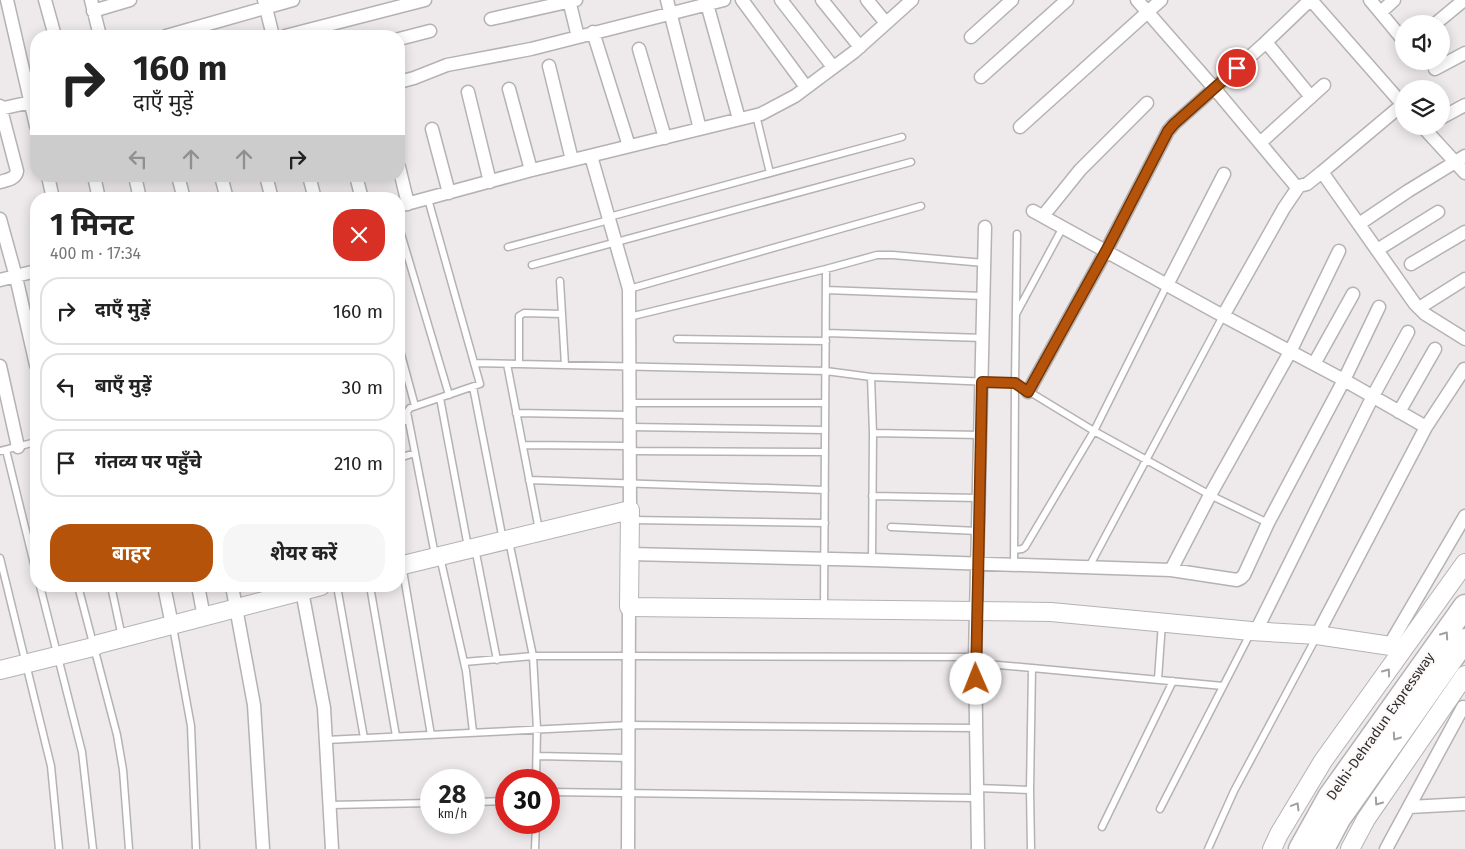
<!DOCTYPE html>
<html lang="hi">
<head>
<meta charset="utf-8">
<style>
  body { margin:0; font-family:"Fira Sans","Noto Sans Devanagari",sans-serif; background:#f6f6f6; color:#222; height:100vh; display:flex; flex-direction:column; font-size:19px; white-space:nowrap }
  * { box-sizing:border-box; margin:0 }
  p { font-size:16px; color:#767676 }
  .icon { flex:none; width:28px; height:28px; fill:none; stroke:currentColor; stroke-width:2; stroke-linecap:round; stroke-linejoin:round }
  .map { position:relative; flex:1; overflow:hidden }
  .panel { position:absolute; left:30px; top:192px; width:375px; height:400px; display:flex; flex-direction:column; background:#fff; border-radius:20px; box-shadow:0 2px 12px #0003 }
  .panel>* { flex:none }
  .banner { position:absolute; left:30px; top:30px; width:375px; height:152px; border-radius:20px; box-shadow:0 2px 12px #0003; background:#fff; color:#222; overflow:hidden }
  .buttons { position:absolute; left:1395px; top:15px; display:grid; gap:10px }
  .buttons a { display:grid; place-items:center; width:55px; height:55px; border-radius:50%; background:#fff; box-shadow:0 2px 12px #0003; font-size:25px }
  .speed { position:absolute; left:420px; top:769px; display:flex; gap:10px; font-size:25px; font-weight:700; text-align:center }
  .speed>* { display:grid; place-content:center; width:65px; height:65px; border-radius:50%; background:#fff; box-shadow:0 2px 12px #0003; line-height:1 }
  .speed small { font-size:12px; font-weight:400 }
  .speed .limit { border:8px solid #d22; background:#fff; color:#111 }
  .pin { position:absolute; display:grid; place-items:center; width:42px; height:42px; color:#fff; margin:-21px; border:2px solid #fff; border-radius:50%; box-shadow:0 1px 5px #0007 }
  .me { position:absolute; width:55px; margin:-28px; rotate:359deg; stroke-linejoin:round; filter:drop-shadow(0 0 4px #0008) }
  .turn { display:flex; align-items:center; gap:18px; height:105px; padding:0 20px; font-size:22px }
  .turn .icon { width:65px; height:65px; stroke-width:2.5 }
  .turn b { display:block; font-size:35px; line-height:42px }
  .lanes { display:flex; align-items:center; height:48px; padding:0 20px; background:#0003; justify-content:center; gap:25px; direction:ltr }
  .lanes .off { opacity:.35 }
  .round { display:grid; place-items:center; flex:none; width:52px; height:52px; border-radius:20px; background:#f6f6f6 }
  .headline { display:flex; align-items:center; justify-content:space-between; height:85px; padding:0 20px }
  h1 { font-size:30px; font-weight:700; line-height:38px }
  .button { display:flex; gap:10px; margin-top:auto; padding:10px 20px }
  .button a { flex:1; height:58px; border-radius:20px; background:#b45309; color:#fff; font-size:20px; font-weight:700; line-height:58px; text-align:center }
  .button a+a { background:#f6f6f6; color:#222 }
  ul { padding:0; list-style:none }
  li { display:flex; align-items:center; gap:15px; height:68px; margin:0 10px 8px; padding:0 10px; border:2px solid #e0e0e0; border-radius:20px }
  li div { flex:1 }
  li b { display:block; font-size:19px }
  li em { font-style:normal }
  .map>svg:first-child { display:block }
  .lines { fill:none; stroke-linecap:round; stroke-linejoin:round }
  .lane-casing { stroke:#b6b2b2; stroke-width:9 }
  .street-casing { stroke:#b6b2b2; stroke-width:15 }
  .secondary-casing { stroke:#b6b2b2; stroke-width:20 }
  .highway-casing { stroke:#b6b2b2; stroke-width:25 }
  .lane { stroke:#fff; stroke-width:6 }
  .street { stroke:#fff; stroke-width:12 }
  .secondary { stroke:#fff; stroke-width:18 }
  .highway { stroke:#fff; stroke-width:22 }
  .oneway { stroke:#a1a0a1 }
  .route-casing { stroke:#753606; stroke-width:12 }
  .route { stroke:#b45309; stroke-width:9 }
  .labels { text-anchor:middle; stroke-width:4; stroke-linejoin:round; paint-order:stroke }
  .street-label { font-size:14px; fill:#2f2d2e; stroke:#fcf8f8 }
</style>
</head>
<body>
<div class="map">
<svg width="1465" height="849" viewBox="0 0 1465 849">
  <rect width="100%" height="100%" fill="#eeeaeb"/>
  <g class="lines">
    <g class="lane-casing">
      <path id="lane" d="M756,115L770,173
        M428,199L480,384L410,408L407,412L435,555
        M609,217L902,137
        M399,227L449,395
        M508,247L609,220
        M532,265L911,162
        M560,281L565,365
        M629,289L921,206
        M826,290L983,296
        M1016,314L1063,227
        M629,317L826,269L877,255H893L984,263
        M826,333L983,338
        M677,339L826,341
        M399,347L415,406
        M474,363L826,371L871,377L1015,383L1094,431L1210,495L1268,523
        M507,364L539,530
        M519,364V316L524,313L562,314
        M871,377L873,433L872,560
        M473,387L503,540
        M440,398L468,547
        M630,403H825
        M516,413L630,415
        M399,423L408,420
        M630,427L825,430
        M873,433L980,435
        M523,445L630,446
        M6,450L36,572
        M0,451L36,442
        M630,451L825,452
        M399,458L415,453
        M529,480L825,490
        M872,496L979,498
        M631,520L825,523
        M891,527L978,531
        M509,541L533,656L537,729L536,780
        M399,547L431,735
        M475,548L497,660
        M1014,550L1022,549L1025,547L1094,431L1167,285
        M440,557L466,671L473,732
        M0,558L51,766L59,849
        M1014,565L1015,383L1017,234
        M1089,567L1223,316
        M40,586L82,752L93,849
        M78,586L117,735L123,770L129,849
        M111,586L122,637
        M337,586L364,738
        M370,586L396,736
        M824,608L826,269
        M173,627L191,726L196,849
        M464,662L533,656H629L975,657
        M975,663L1032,668L1030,790L1031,849
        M1032,668L1223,686
        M1158,679L1162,623
        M326,740L629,725L976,728
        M537,756L629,758
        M977,788L1030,790
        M549,792L976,798
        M474,802L506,801
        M330,805L431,803
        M1160,809L1251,632
        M1102,827L1173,681
        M535,849L536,822
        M1208,849L1234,791L1317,636"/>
    </g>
    <g class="street-casing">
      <path id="street" d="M7,0L36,126
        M45,0L55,36
        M91,0L100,36
        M264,0L273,36
        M569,0L578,37
        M667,0L700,129
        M742,0L806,87
        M781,0L833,67
        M822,0L860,47
        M867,0L886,23
        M1137,0L1214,88L1295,185L1299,186L1307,184L1322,172L1403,104
        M1311,0L1404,106
        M1370,0L1404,41
        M707,4L739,119
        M93,11L130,0
        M1381,12L1394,0
        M491,19L576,0
        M1435,24L1464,0
        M593,32L629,146
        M166,36L293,0
        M285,36L425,0
        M971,37L1012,0
        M399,39L430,31
        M1266,42L1311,97
        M639,49L665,138
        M549,66L572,160
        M1435,69L1465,53
        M981,77L1067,0
        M399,82L414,78L447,65L531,49L724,0
        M509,89L531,170
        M468,92L490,182
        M0,106L17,171C16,179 7,180 0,182
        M0,109L31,102
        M1441,118L1465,105
        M1422,126L1465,173
        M1020,127L1161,0
        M432,129L449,193
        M1260,143L1324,85
        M591,156L629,289L630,510
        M399,167L408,204
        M1322,172L1415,304L1425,314L1465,339
        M48,176L53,199
        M94,176L99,199
        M135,176L140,199
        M178,176L184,199
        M221,176L227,199
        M266,176L272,199
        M309,176L315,199
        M356,176L362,199
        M399,206L528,171L761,114L795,96L854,52L912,0
        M1033,211L1216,312L1344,380L1426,427
        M1043,216L1080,170L1147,103
        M0,219L16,277L36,365
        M1359,224L1408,191L1465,156
        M1377,250L1438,212
        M1411,264L1465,232
        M0,280L36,271
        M1167,285L1224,174
        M1419,308L1465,279
        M1223,316L1284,208L1299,186
        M1314,364L1353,294
        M0,366L18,447
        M1028,392L1106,251L1168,131L1174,124L1264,44L1310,0
        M1399,412L1435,349
        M630,554L872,560L1171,570L1237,580L1241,578L1244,575L1268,523L1344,380L1379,307
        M1171,570L1210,495L1290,352L1339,251
        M164,586L172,625
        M198,586L204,617
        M232,586L254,705L263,849
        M302,591L324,708L332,849
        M1256,631L1373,396L1408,332
        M1317,635L1426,427L1464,369
        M1390,644L1465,516
        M1409,807L1465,804
        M628,849L629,607
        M978,849L975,657L985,227
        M1386,849L1463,707"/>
    </g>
    <g class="secondary-casing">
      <path id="secondary" d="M399,566L630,510L629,607L1051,612L1251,631L1317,635L1404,648
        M0,670L93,647L99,644L321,586
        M1272,849L1279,834L1323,761L1465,563
        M1350,849L1366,819L1465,675"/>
    </g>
    <g class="highway-casing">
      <path id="highway" d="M1300,849L1329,797L1465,606
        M1323,849L1339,819L1465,640"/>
    </g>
    <use href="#lane" class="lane"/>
    <use href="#street" class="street"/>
    <use href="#secondary" class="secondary"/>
    <use href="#highway" class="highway"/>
  </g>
  <defs><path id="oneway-chevron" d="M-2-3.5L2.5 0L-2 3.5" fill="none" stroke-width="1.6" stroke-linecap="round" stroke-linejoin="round" transform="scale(1.25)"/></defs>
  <g class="oneway">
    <use href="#oneway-chevron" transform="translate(1445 635) rotate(-55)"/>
    <use href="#oneway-chevron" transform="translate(1387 672) rotate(-54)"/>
    <use href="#oneway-chevron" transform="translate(1396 737) rotate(125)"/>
    <use href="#oneway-chevron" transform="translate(1378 802) rotate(125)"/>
    <use href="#oneway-chevron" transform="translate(1296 806) rotate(-59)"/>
  </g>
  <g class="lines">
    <g class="route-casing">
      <path id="route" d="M976,679L982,382L1015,383L1028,392L1106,251L1168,131L1174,124L1237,68"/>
    </g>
    <use href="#route" class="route"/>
  </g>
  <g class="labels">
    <g class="street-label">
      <text transform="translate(1380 726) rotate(-55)" y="5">Delhi-Dehradun Expressway</text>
    </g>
  </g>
</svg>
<div class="buttons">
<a><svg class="icon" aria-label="sound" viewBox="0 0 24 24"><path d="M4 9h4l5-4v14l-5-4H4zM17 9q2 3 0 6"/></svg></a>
<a><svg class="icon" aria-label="layers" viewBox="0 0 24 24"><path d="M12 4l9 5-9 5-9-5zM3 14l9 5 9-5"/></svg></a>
</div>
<div class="speed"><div>28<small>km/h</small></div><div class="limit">30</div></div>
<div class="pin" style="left:1237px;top:68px;background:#d93025"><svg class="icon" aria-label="arrive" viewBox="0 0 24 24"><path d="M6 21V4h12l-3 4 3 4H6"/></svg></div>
<svg class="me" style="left:976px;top:679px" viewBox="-20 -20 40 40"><circle r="19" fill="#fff"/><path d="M0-13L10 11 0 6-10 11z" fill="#b45309"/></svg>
<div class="banner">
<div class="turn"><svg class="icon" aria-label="right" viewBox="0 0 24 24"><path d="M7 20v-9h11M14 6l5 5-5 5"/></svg><div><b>160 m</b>दाएँ मुड़ें</div></div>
<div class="lanes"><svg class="icon off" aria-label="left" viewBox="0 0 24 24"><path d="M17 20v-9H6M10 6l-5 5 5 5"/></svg><svg class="icon off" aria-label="ahead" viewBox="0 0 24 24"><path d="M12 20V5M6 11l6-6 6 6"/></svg><svg class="icon off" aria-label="ahead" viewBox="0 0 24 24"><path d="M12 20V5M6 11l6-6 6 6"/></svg><svg class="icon" aria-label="right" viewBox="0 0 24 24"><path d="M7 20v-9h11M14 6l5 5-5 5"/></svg></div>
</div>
<section class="panel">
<div class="headline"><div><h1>1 मिनट</h1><p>400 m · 17:34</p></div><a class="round" style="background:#d93025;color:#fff"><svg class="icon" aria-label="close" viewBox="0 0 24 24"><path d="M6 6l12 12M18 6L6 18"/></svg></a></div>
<ul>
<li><svg class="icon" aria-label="right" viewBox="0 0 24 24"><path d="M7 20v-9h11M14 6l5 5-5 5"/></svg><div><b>दाएँ मुड़ें</b></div><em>160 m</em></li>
<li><svg class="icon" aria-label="left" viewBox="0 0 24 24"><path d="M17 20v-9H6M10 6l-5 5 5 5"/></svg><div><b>बाएँ मुड़ें</b></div><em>30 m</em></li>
<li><svg class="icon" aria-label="arrive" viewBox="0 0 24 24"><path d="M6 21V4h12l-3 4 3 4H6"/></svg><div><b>गंतव्य पर पहुँचे</b></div><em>210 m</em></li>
</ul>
<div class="button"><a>बाहर</a><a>शेयर करें</a></div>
</section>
</div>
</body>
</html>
